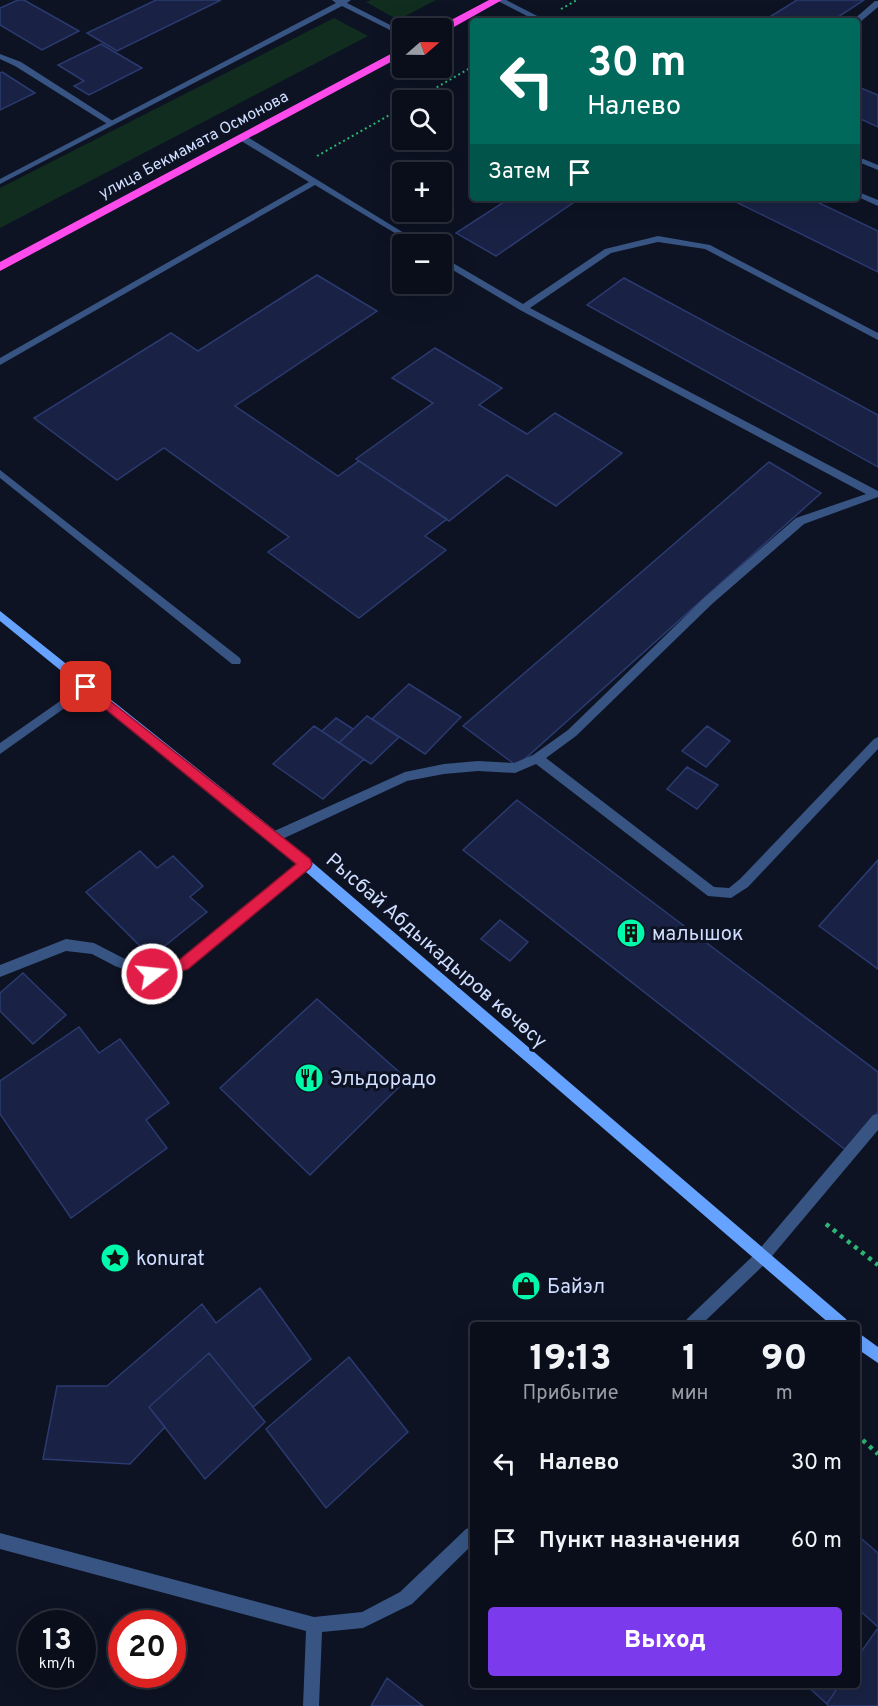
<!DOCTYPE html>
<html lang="ru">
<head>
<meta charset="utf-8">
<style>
  body { margin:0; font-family:Overpass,sans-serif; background:#181c27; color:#f1f3f6; height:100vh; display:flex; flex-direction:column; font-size:22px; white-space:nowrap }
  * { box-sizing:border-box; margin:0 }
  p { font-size:20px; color:#999ca2 }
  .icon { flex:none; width:33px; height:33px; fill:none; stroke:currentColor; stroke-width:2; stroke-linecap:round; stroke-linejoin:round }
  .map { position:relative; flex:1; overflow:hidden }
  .panel { position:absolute; left:470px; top:1322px; width:390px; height:366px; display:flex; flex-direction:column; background:#0a0e1a; border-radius:6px; box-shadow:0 6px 24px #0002,0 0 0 2px #2a2e39 }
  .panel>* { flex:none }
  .top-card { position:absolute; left:470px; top:18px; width:390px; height:183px; border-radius:6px; box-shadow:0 6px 24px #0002,0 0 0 2px #2a2e39; background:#00695c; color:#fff; overflow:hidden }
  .needle { width:39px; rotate:70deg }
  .controls { position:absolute; left:392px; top:18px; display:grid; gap:12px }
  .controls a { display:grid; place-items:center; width:60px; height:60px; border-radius:6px; background:#0a0e1a; box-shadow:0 6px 24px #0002,0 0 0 2px #2a2e39; font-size:30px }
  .speed { position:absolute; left:18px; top:1610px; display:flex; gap:12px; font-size:30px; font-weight:700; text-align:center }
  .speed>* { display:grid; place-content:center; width:78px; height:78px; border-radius:50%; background:#0a0e1a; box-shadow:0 6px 24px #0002,0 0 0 2px #2a2e39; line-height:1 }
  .speed small { font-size:15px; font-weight:400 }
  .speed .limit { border:9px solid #d22; background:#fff; color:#111 }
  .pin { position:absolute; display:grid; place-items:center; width:51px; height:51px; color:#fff; margin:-26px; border-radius:12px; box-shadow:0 3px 9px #0006 }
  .me { position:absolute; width:66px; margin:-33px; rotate:74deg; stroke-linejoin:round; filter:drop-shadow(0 0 4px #0008) }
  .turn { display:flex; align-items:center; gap:21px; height:126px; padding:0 18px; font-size:27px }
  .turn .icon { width:78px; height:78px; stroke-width:2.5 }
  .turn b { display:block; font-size:42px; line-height:51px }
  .then { display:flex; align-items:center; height:57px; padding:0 18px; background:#0003; gap:12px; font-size:22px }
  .eta { display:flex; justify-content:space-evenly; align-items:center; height:102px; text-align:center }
  .eta b { font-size:36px; font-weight:800; line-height:42px }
  .primary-button { display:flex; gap:12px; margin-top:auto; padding:12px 18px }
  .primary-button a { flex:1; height:69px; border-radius:6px; background:#7c3aed; color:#fff; font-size:24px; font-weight:800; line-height:69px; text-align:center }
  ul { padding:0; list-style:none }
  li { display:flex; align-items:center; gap:18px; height:78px; padding:0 18px }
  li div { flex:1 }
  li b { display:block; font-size:22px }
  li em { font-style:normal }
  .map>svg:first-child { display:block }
  .green { fill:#102d20 }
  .building { fill:#192244; stroke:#2b3a70; stroke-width:1.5 }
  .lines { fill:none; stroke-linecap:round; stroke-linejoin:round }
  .path-far1 { stroke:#2cb674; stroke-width:2; stroke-dasharray:2 3; stroke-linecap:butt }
  .path { stroke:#2cb674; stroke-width:4.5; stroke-dasharray:4 5; stroke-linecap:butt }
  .lane { fill:#375483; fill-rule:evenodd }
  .street { fill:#375483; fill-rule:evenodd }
  .secondary { fill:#66a2ff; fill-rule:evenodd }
  .highway { fill:#ff4aec; fill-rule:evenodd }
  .route { fill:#e11d48; stroke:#92132f; stroke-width:1.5 }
  .labels { text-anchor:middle; stroke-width:6; stroke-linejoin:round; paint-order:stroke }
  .far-street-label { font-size:16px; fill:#cfddff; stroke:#0d1323 }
  .poi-label { font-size:20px; fill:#cfddff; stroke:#0d1323; text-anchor:start }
  .street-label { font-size:20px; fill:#cfddff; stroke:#0d1323 }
</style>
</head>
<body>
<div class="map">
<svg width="878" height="1706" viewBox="0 0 878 1706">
  <rect width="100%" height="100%" fill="#0d1323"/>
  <path class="green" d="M371,0H436L398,20L366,2Z
    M334,18L368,36L0,228V188Z"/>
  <path class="building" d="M18,0H24L79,31L42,50L0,25V8Z
    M156,0H221L117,51L87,33Z
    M797,0H864L832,21H774L768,18Z
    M101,44L142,68L89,95L74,86L84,81L58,65Z
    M2,72L35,93L0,110V73Z
    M856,86L878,95V127L856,117Z
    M510,198H580L496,256L456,233Z
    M728,198H809L878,231V272Z
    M317,275L377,311L235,406L338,476L359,461L447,519L425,536L446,550L359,618L268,552L289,537L164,448L117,480L34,418L171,333L198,351Z
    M624,278L878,415V467L587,305Z
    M435,348L502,388L479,405L527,434L555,413L622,453L556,506L507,475L449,521L356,459L433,403L392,378Z
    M769,462L821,493L517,766L463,726Z
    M409,684L461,717L425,754L372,719Z
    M367,716L399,737L371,764L339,743Z
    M336,718L353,729L339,743L322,731Z
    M314,726L364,759L323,799L273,764Z
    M707,726L730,741L706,767L682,751Z
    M687,767L718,785L697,809L667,789Z
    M517,800L878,1072V1112L847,1151L463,850Z
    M140,851L157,868L173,856L203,886L190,897L207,912L151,957L86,892Z
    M878,860V969L819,926Z
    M500,920L528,942L510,961L481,939Z
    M23,973L66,1015L33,1044L0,1011V993Z
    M317,999L407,1079L310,1175L220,1088Z
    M79,1027L99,1053L120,1039L169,1103L146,1120L167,1148L71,1218L0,1114V1081Z
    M260,1288L311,1359L253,1407L209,1353L149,1407L165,1427L130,1464L43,1459L57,1386H107L202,1304L216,1323Z
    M209,1353L265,1422L205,1479L149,1407Z
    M349,1357L408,1432L326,1508L266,1429Z
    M856,1534L878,1553V1627L856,1607Z
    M878,1628V1706H828L827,1704L840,1684H856V1659Z
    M387,1678L423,1706H371Z
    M805,1684H840L827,1704Z"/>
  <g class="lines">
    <path class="path-far1" d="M561,9L577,0
      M415,100L472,67
      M317,156L402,108"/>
    <path class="path" d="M826,1224L878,1265
      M856,1434L878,1454"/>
    <path class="lane" d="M875,1H878V7L859,23L852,21Z
      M0,54L21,62L116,123L109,125L15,66L0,59Z
      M238,135H244L422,244H413L315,185L0,365V358L309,182L238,139Z
      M658,236L710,245L878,333V340L705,249L658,242L611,253L530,308L878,491V497L804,524L712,604L576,736L546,758L714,887L729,888L740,879L874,739L878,737V749L748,887L731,898L708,896L536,764L515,773L478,771L444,774L407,781L278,841H270L268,837L270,833L405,772L444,764L478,761L514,763L533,755L568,730L704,598L796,518L866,494L520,310L441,263V256L523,304L605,249Z
      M0,470L240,658L241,661L240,664H232L0,478Z
      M86,683L90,684L92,687L90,690L0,754V743Z
      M305,859L309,860L311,864L309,868L187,969L183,971L152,980L115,966L92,954L66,951L0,977V965L66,939L94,943L123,958L152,968L179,960L301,860Z"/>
    <path class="street" d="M332,0H351L347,3L402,31V36L342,6L0,184V179L336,3Z
      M496,0H506L547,21H537Z
      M856,156L878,165V170L856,161Z
      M856,191L878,200V206L856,196Z
      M878,1114V1130L767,1262L702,1324H685L687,1319L757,1252L873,1115Z
      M472,1527V1545L412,1604L363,1628L322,1632L319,1706H303L306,1631L0,1549V1533L314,1617L362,1612L400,1592L466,1529Z"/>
    <path class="secondary" d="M0,611L278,833L846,1319L848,1324H830L270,841L0,621Z
      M856,1331L878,1347V1363L856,1348Z"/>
    <path class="highway" d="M489,0H502L445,32L441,33V28H436Z
      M402,48V56L0,271V262Z"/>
  </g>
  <path class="route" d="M86,682L310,859L312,864L310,868L188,969L152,980L147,978L145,974L147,969L179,960L296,864L82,690L80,687Z"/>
  <defs>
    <g id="building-disc" transform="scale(1.5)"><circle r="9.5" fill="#00faab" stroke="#0d1323"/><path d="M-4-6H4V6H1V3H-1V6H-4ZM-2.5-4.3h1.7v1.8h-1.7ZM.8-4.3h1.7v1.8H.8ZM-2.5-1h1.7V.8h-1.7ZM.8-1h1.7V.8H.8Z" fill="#111"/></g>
    <g id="restaurant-disc" transform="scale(1.5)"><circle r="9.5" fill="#00faab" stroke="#0d1323"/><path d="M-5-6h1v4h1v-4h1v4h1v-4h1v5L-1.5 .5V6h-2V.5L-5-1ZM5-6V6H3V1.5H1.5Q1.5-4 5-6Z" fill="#111"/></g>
    <g id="sight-disc" transform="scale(1.5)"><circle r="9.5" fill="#00faab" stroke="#0d1323"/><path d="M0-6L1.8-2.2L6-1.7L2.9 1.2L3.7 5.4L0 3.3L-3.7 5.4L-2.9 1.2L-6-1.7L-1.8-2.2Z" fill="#111"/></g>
    <g id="shop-disc" transform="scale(1.5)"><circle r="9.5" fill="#00faab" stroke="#0d1323"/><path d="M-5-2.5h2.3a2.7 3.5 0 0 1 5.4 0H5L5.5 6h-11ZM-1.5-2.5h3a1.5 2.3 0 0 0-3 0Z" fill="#111"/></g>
  </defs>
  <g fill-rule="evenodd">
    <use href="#building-disc" x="631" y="933"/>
    <use href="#restaurant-disc" x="309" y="1078"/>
    <use href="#sight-disc" x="115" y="1258"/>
    <use href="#shop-disc" x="526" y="1286"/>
  </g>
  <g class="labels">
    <g class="far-street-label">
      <text transform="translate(193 144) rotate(-28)" y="6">улица Бекмамата Осмонова</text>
    </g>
    <g class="poi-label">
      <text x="652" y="940">малышок</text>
      <text x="330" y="1085">Эльдорадо</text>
      <text x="136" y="1265">konurat</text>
      <text x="547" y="1293">Байэл</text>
    </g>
    <g class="street-label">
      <text transform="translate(437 950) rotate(41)" y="7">Рысбай Абдыкадыров көчөсү</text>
    </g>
  </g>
</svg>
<div class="controls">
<a><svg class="needle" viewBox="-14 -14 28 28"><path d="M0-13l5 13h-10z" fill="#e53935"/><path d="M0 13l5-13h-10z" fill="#999ca2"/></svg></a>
<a><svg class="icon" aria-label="search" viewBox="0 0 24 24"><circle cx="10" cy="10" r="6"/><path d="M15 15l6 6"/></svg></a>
<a>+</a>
<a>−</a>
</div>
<div class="speed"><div>13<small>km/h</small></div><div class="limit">20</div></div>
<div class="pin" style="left:86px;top:687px;background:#d93025"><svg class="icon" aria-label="arrive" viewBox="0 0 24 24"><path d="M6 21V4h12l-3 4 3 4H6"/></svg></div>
<svg class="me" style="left:152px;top:974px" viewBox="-20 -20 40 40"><circle r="17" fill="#e11d48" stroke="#fff" stroke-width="3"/><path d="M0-11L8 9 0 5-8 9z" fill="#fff"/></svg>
<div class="top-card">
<div class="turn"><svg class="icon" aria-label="left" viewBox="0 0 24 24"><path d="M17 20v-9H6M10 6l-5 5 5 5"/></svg><div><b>30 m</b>Налево</div></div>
<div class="then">Затем<svg class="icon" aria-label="arrive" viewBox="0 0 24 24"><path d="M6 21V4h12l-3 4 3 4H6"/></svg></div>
</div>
<section class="panel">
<div class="eta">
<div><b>19:13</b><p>Прибытие</p></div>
<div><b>1</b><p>мин</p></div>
<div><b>90</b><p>m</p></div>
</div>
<ul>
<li><svg class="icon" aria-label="left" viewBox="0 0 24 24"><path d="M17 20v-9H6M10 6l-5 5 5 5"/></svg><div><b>Налево</b></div><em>30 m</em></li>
<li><svg class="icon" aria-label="arrive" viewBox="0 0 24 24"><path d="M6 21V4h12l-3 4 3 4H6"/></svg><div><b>Пункт назначения</b></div><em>60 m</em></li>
</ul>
<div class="primary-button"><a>Выход</a></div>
</section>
</div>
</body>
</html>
